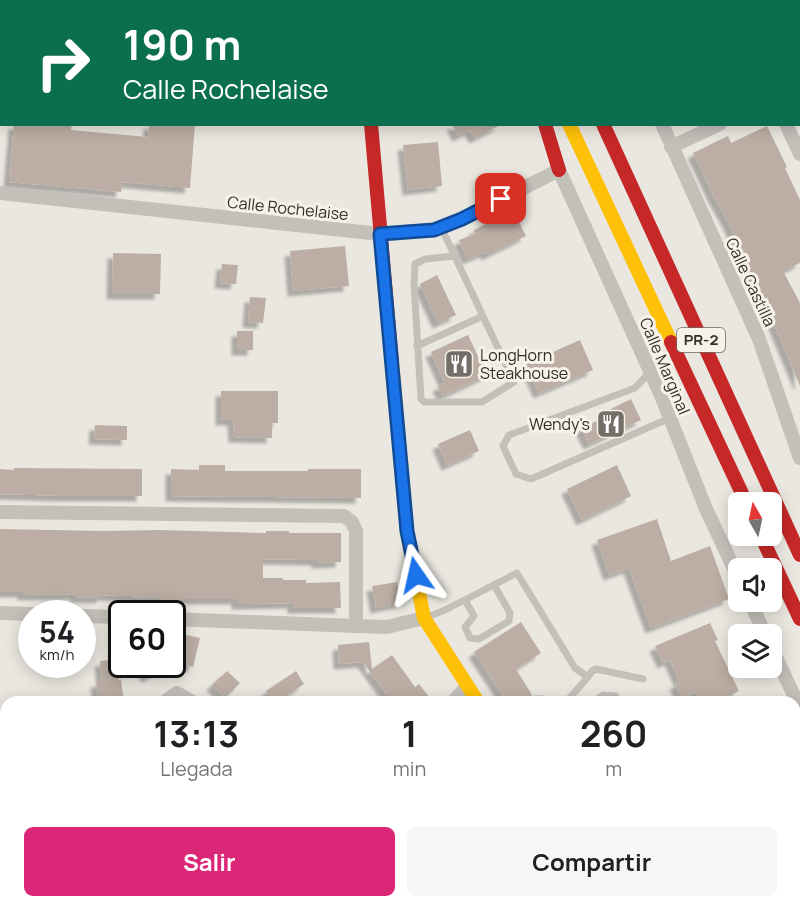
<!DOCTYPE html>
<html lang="es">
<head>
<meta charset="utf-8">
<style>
  body { margin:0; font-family:Manrope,sans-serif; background:#f6f6f6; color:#202124; height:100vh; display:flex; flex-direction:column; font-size:22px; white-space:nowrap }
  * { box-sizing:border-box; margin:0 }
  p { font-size:20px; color:#757577 }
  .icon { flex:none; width:33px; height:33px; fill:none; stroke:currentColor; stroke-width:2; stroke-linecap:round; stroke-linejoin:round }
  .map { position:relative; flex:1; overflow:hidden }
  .side { position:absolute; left:0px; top:696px; width:801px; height:212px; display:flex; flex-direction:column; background:#fff; border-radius:18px 18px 0 0; box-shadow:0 3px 15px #0003 }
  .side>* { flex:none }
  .hud { position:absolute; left:0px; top:0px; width:801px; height:126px; box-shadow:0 3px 15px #0003; background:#0b6e4f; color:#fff; overflow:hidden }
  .needle { width:39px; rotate:351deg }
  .buttons { position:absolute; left:728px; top:492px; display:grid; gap:12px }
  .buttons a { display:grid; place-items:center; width:54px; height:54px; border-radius:9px; background:#fff; box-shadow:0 3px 15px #0003; font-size:30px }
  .speed { position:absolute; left:18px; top:600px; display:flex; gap:12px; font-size:30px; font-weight:700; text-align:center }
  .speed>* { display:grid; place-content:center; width:78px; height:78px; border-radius:50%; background:#fff; box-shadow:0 3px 15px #0003; line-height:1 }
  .speed small { font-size:15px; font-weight:400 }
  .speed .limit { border:3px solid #111; border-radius:9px; background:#fff; color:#111 }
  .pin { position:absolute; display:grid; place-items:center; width:51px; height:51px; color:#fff; margin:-26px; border-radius:12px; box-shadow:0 3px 9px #0006 }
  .me { position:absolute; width:66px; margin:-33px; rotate:349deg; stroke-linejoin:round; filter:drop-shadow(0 0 4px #0008) }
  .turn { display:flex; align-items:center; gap:21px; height:126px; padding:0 24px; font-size:27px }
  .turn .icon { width:78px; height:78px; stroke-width:2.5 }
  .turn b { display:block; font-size:42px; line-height:51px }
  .eta { display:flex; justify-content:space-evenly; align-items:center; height:102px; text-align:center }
  .eta b { font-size:36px; font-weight:700; line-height:42px }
  .primary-button { display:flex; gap:12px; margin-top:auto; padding:12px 24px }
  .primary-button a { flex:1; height:69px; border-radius:9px; background:#db2777; color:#fff; font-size:24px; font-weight:700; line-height:69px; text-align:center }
  .primary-button a+a { background:#f6f6f6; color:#202124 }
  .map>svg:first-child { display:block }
  .building { fill:#bcaea4; filter:url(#shadow) }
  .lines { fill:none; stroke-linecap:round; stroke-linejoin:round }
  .lane { stroke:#c3bfb9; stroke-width:7 }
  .street { stroke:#c3bfb9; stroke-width:14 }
  .fast { stroke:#4caf50; stroke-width:14 }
  .slow { stroke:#ffc107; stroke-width:14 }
  .jam { stroke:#c62828; stroke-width:14 }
  .route-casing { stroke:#114b97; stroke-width:15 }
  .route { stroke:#1a73e8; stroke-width:10 }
  .labels { text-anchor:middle; stroke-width:6; stroke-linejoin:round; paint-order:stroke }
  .shield { fill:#f7f2e8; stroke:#6e6862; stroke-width:1.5 }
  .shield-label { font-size:15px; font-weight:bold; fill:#332d28 }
  .street-label { font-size:16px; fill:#332d28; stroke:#f7f2e8 }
  .poi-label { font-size:16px; fill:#332d28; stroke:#f7f2e8; text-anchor:start }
</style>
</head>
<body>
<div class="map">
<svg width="800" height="907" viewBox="0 0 800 907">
  <defs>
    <filter id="shadow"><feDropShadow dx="-5.5" dy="5.5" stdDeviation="1.5" flood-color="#0004"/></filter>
  </defs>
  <rect width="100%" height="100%" fill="#eae7e0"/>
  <path class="building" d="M14,124H72L71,130L148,137L149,124H195L190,188L122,182L121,192L9,182Z
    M452,124H502L475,138L470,130L458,136Z
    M767,126L787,167L785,168L800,200V263L783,271L800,303V386L767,307L749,271H750L728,222L715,199L693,153L728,136L731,143Z
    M438,142L442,186L408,190L403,145Z
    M513,210L526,236L487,255L485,252L468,259L459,240L475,234L474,230Z
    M345,246L349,286L293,291L290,251Z
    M113,253L161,254L160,294H112Z
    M222,264L238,265L236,284L220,283Z
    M437,275L456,315L438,323L420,284Z
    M250,297L266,298L263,323L248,322Z
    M237,331H253V350H237Z
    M468,335L487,375L443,396L438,386L445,383L431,352Z
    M580,340L593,370L539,393L526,364Z
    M221,391H278V423H272V438L234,437L233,420H221Z
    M631,399L641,420L589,444L581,428L608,416L607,411Z
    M95,425L127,426V440L94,439Z
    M470,430L479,451L447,465L438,444Z
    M199,465H225V471H308V469H361V498L171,496V469L199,470Z
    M617,465L631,496L582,520L567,489Z
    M14,468L142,469V496H67L0,494V469L14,470Z
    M657,519L671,561L710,546L729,599L651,628L629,568L609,575L597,540Z
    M0,529L104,531L160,530L266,533V531H289V533H341V562L317,563V560L263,559V578H283V580H306V583L340,582L341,608H293V603L237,604V599H181V601L158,600V598L132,597V596L102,595V598L76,597V594L23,595V592H0Z
    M397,582L401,603L376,608L372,586Z
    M521,622L541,653L516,669L532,695L529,698L530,702H507L474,652Z
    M710,623L718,640L715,641L739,691L717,702H701L696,692L682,698L675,684L680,682L670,660L663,663L655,646Z
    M186,635L200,638L193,667L178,663Z
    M369,642L372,669L392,655L415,687L419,684L433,702H392L363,662L339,664L338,645Z
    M117,659L119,680L121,679L124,702H99L96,682H102L100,661Z
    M140,664H173L147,677Z
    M227,671L240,683L225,698L212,685Z
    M296,671L304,684L276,702H273L266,691Z"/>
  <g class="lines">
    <path class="lane" d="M441,227L514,382L482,402H424L421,399L414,284L415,264L425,259L455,256
      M417,346L483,316
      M650,372L635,388L509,435L503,446L516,474L531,479L670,418
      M465,600L474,616L465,627L470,638L479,639L509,621L510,613L494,585
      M427,617L445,610L517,573L575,668L588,677L592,671L596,669L643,679
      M535,699H543L549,702
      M566,702L588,677
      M594,702L603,695L616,696L619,702"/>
    <path class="street" d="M612,0V2
      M740,0V2
      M662,124L759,339L800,458
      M786,124L800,154
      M671,147L720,124
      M0,193L380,234L433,230L462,219L559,170L660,393L706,509L738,577
      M0,512L344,516L352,522L356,531V626L172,619
      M750,602L765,634
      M0,613L32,614
      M82,616L122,617
      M356,626L387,627L424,618
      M771,647L800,708
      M164,702L177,693L193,702
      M453,702L467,686
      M0,816L6,812
      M182,907L189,902"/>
    <path class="fast" d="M510,0L511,2
      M611,902L614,907"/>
    <path class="slow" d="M361,0V2
      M546,0V2
      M569,124L671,342
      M392,363L407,531L424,618L478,702"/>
    <path class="jam" d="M371,124L392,363
      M545,124L559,170
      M603,124L800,555
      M671,342L746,502
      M761,536L800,619"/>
  </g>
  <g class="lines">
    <g class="route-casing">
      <path id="route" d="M416,575L407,531L380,234L434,230L462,219L501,199"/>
    </g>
    <use href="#route" class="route"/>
  </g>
  <defs>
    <g id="restaurant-square" transform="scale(1.5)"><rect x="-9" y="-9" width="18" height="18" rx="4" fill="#736e68" stroke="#f7f2e8"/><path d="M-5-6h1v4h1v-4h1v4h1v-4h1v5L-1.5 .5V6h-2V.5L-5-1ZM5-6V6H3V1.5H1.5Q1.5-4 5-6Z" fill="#fff"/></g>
  </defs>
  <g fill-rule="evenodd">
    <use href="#restaurant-square" x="459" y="364"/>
    <use href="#restaurant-square" x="611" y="424"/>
  </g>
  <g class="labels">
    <rect class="shield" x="677" y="328" width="48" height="24" rx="4.5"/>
    <g class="shield-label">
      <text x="701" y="345">PR-2</text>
    </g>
    <g class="street-label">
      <text transform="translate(288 208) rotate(6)" y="6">Calle Rochelaise</text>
      <text transform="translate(751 282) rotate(65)" y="6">Calle Castilla</text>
      <text transform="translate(665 366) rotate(67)" y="6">Calle Marginal</text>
    </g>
    <g class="poi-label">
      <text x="480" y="361">LongHorn<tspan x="480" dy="18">Steakhouse</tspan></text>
      <text x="590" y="430" text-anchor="end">Wendy's</text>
    </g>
  </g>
</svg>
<div class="buttons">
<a><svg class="needle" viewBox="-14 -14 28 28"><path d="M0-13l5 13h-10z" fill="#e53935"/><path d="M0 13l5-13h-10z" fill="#757577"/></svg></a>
<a><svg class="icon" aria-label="sound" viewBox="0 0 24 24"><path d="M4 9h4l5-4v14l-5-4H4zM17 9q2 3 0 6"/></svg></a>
<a><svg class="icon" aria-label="layers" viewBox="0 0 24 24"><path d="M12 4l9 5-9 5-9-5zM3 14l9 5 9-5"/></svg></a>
</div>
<div class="speed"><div>54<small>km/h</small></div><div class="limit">60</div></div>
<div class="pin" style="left:501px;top:199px;background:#d93025"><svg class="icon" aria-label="arrive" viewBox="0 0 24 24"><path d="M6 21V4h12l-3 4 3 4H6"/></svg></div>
<svg class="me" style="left:416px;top:575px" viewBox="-20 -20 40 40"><path d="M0-17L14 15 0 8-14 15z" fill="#1a73e8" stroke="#fff" stroke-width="4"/></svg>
<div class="hud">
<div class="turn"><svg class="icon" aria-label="right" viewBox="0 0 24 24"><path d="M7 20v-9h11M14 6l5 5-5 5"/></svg><div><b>190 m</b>Calle Rochelaise</div></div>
</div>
<section class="side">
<div class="eta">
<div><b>13:13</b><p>Llegada</p></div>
<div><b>1</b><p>min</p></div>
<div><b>260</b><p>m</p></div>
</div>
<div class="primary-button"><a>Salir</a><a>Compartir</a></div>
</section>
</div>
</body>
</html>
